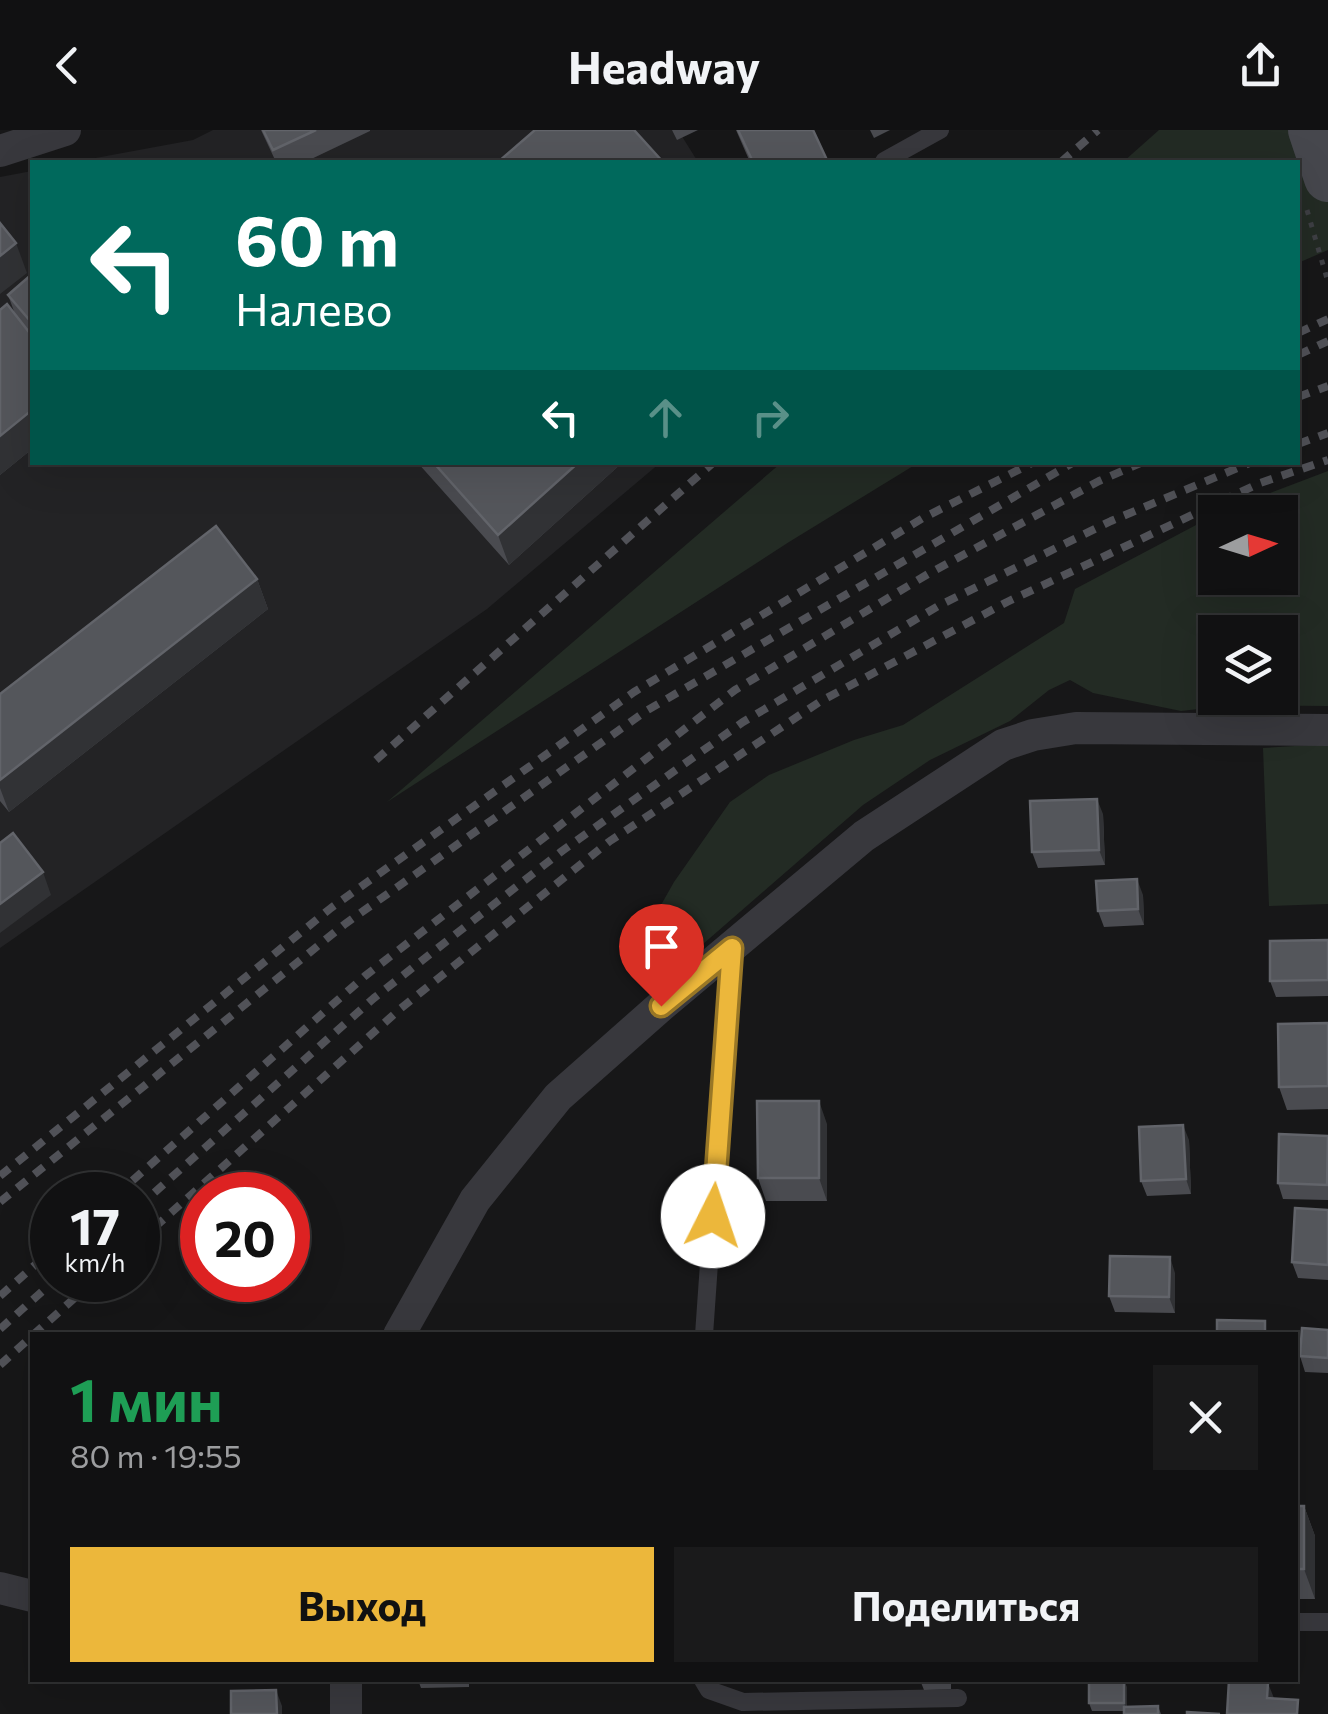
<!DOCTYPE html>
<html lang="ru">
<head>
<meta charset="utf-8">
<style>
  body { margin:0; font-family:Commissioner,sans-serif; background:#1a1a1b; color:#f1f3f6; height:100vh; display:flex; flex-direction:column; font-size:38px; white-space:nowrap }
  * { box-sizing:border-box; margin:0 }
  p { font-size:32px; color:#9c9d9f }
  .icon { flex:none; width:55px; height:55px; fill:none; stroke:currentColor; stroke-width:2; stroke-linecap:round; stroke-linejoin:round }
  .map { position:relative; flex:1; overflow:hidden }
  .details { position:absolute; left:30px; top:1202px; width:1268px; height:350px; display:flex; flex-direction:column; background:#111112; border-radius:0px; box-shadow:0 10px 40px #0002,0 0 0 2px #303132 }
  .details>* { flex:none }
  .banner { position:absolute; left:30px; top:30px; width:1270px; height:305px; border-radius:0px; box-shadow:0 10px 40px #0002,0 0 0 2px #303132; background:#00695c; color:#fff; overflow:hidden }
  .needle { width:65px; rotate:86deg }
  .buttons { position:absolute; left:1198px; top:365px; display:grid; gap:20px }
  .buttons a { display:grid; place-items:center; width:100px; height:100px; border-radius:0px; background:#111112; box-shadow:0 10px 40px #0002,0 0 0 2px #303132; font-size:50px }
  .speed { position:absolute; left:30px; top:1042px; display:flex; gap:20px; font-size:50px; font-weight:700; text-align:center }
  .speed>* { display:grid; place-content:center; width:130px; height:130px; border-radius:50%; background:#111112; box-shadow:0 10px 40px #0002,0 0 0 2px #303132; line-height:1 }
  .speed small { font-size:25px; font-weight:400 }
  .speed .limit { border:15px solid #d22; background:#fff; color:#111 }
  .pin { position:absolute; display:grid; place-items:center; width:85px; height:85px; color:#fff; margin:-102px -42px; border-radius:50% 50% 50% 0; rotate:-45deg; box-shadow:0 0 10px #0007 }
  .pin .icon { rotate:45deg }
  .me { position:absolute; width:110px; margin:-55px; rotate:4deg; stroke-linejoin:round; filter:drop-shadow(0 0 8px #0008) }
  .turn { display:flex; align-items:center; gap:35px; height:210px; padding:0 40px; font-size:45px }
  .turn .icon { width:130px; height:130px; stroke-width:2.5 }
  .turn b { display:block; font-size:70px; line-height:85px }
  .lanes { display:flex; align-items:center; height:95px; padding:0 40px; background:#0003; justify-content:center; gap:50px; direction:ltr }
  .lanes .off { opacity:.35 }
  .round { display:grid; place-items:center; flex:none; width:105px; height:105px; border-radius:0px; background:#1a1a1b }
  .summary { display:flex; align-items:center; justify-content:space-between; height:170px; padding:0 40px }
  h1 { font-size:60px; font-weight:700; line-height:75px; color:#1e9e55 }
  .primary-button { display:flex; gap:20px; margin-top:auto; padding:20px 40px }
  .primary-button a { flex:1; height:115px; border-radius:0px; background:#ecb73b; color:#111; font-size:40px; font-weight:700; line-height:115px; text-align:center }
  .primary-button a+a { background:#1a1a1b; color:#f1f3f6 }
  header { display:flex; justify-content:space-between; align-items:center; height:130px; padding:0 40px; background:#111112; font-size:45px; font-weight:700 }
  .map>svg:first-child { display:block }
  .built { fill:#232325 }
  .green { fill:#232b24; fill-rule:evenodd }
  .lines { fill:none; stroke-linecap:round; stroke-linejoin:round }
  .path { stroke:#3e3f44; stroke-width:5; stroke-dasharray:5 8; stroke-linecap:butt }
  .service { stroke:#38383d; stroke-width:18 }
  .minor { stroke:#38383d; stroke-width:32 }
  .secondary { stroke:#46474d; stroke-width:48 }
  .rail { stroke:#515258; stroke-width:8; stroke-dasharray:12 10; stroke-linecap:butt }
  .wall { fill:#4a4b50 }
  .shaded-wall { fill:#313235 }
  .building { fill:#54565b; stroke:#62646a; stroke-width:2.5 }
  .route-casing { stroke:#997726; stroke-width:25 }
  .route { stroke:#ecb73b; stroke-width:18 }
</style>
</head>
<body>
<header><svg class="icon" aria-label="back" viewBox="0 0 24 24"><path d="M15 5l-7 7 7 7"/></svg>Headway<svg class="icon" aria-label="share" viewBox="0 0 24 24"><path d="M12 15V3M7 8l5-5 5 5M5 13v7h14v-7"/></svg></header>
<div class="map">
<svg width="1328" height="1584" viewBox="0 0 1328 1584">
  <rect width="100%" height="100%" fill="#171718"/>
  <path class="built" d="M213,0H678L698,32H74L193,10Z
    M32,41V332L660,333L487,479L0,818V47Z"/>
  <path class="green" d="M1159,0H1328V120L1298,133V32H1123Z
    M781,333H918L789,412L387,672Z
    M1328,341V576L1234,575L1181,581L1093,563L1070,550L1049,560L1010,591L930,630L863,675L664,848L647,852L639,837L648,798L674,752L730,672L769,645L854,610L903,595L1064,493L1075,459L1215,385V448H1280V382H1220ZM1215,502H1280V568H1215Z
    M1328,614V774L1269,776L1263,618Z"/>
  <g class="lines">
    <path class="path" d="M1307,80L1328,152"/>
    <path class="service" d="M884,31L940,0
      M704,1205L731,818
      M1295,1492H1328
      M703,1550L709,1560L743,1572L958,1568"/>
    <path class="minor" d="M0,21L65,0
      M399,1205L475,1070L558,967L661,876L864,706L1003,615L1033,605L1076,598L1328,600
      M0,1458L32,1466
      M346,1584V1550"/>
    <path class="secondary" d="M1312,0L1328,48"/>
    <path class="rail" d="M1061,32L1098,0
      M1298,203L1328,189
      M1298,225L1328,211
      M1298,267L1328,256
      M1298,314L1328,303
      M376,630L714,332
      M0,1046L331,778L634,562L923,388L1034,332
      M116,1065L365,846L735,560L928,444L1099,351L1143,332
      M0,1072L345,794L646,581L1074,332
      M138,1077L374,868L562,721L743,592L940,475L1111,391L1252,332
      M138,1112L400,879L610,711L821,571L1007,472L1260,353L1328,330
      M0,1166L52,1120
      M0,1199L55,1150
      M33,1205L95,1150
      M0,1235L32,1206"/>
  </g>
  <path class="wall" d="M261,0H370V1L305,32H276Z
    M672,0H698L677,10Z
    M736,0H813L828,32H750Z
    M870,0H890L874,8Z
    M32,144V319L0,345V180L15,184L8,165Z
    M417,332H623L509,435Z
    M257,449L268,479L9,682L0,671V564Z
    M1103,684L1105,735L1038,738L1032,722Z
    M1143,765L1144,795L1104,797L1098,781Z
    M1328,810V866L1276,867L1270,851Z
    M1328,893V979L1287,980L1279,957Z
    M827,994V1071H766L758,1048Z
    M1328,1006V1070L1283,1069L1278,1053Z
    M1189,1010L1191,1064L1147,1066L1141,1051Z
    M1328,1080V1150L1298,1148L1292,1132Z
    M1175,1143V1183L1115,1182L1109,1166Z
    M1328,1200V1243L1305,1242L1300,1226Z
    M1295,1376H1304L1315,1406V1469H1295Z
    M418,1550H469V1557L421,1558Z
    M920,1550H951V1559L924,1560Z
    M1127,1557V1577L1158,1576L1161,1584H1124V1581H1092L1089,1573Z"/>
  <path class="shaded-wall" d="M16,113L27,143L0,164V126Z
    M32,280V319L0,345V306Z
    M579,332H623L509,435L498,405Z
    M257,449L268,479L9,682L0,658V650Z
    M1097,669L1103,684L1105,735L1099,720Z
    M43,742L51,765L0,803V774Z
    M1137,749L1143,765L1144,795L1138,779Z
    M819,971L827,994V1071L819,1048Z
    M1183,995L1189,1010L1191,1064L1186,1049Z
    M1170,1127L1175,1143V1183L1169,1167Z
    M1304,1376L1315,1406V1469L1304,1439Z
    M1124,1550L1127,1557V1581L1124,1573Z
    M1268,1553L1277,1576L1267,1568Z
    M276,1560L282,1576V1584H277Z"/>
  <path class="building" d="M263,0H316L273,20Z
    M535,0H634L663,32H498Z
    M738,0H813L827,30L822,32H753Z
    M0,93L16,113L0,126Z
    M32,144V193L8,165Z
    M7,174L32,206V280L0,306V180Z
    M433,332H579L498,405Z
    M216,396L257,449L0,650V564Z
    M1097,669L1099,720L1032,722L1030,671Z
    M13,703L43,742L0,774V713Z
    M1137,749L1138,779L1098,781L1096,751Z
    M1328,810V850L1270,851V811Z
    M1328,893V956L1279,957L1278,894Z
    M757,971H819V1048H758Z
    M1183,995L1186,1049L1141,1051L1139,997Z
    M1279,1004L1328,1006L1327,1055L1278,1053Z
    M1295,1078L1328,1080V1135L1292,1132Z
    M1110,1126L1170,1127L1169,1167L1109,1166Z
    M1217,1190L1265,1191V1205H1217Z
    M1302,1198L1328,1200V1228L1300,1226Z
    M1295,1376H1304V1439H1295Z
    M1089,1550H1124V1573H1089Z
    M1229,1550L1268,1553L1267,1568L1298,1570L1297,1584H1227Z
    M276,1560L277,1584H231V1561Z
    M1158,1576V1584H1124V1577Z
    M1187,1582L1220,1584H1187Z"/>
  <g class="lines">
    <g class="route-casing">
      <path id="route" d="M661,876L732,818L713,1086"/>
    </g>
    <use href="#route" class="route"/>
  </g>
</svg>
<div class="buttons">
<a><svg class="needle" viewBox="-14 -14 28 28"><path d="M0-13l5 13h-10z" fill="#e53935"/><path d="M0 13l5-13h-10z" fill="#9c9d9f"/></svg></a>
<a><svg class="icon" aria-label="layers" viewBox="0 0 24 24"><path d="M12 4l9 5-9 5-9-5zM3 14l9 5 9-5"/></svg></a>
</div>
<div class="speed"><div>17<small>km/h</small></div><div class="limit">20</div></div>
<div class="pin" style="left:661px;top:876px;background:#d93025"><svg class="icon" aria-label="arrive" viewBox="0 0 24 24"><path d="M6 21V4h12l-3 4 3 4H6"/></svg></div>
<svg class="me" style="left:713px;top:1086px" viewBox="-20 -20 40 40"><circle r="19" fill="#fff"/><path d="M0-13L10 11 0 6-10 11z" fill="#ecb73b"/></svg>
<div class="banner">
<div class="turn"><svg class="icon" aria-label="left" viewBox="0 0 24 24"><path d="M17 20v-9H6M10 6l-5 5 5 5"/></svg><div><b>60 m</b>Налево</div></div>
<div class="lanes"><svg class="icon" aria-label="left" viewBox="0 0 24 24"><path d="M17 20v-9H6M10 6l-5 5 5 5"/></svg><svg class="icon off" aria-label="ahead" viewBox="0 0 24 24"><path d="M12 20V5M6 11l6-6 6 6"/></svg><svg class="icon off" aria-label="right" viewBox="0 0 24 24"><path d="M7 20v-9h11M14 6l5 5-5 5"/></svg></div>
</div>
<section class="details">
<div class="summary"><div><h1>1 мин</h1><p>80 m · 19:55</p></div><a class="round"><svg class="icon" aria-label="close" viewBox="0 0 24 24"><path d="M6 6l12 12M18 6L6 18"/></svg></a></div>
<div class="primary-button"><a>Выход</a><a>Поделиться</a></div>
</section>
</div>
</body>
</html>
